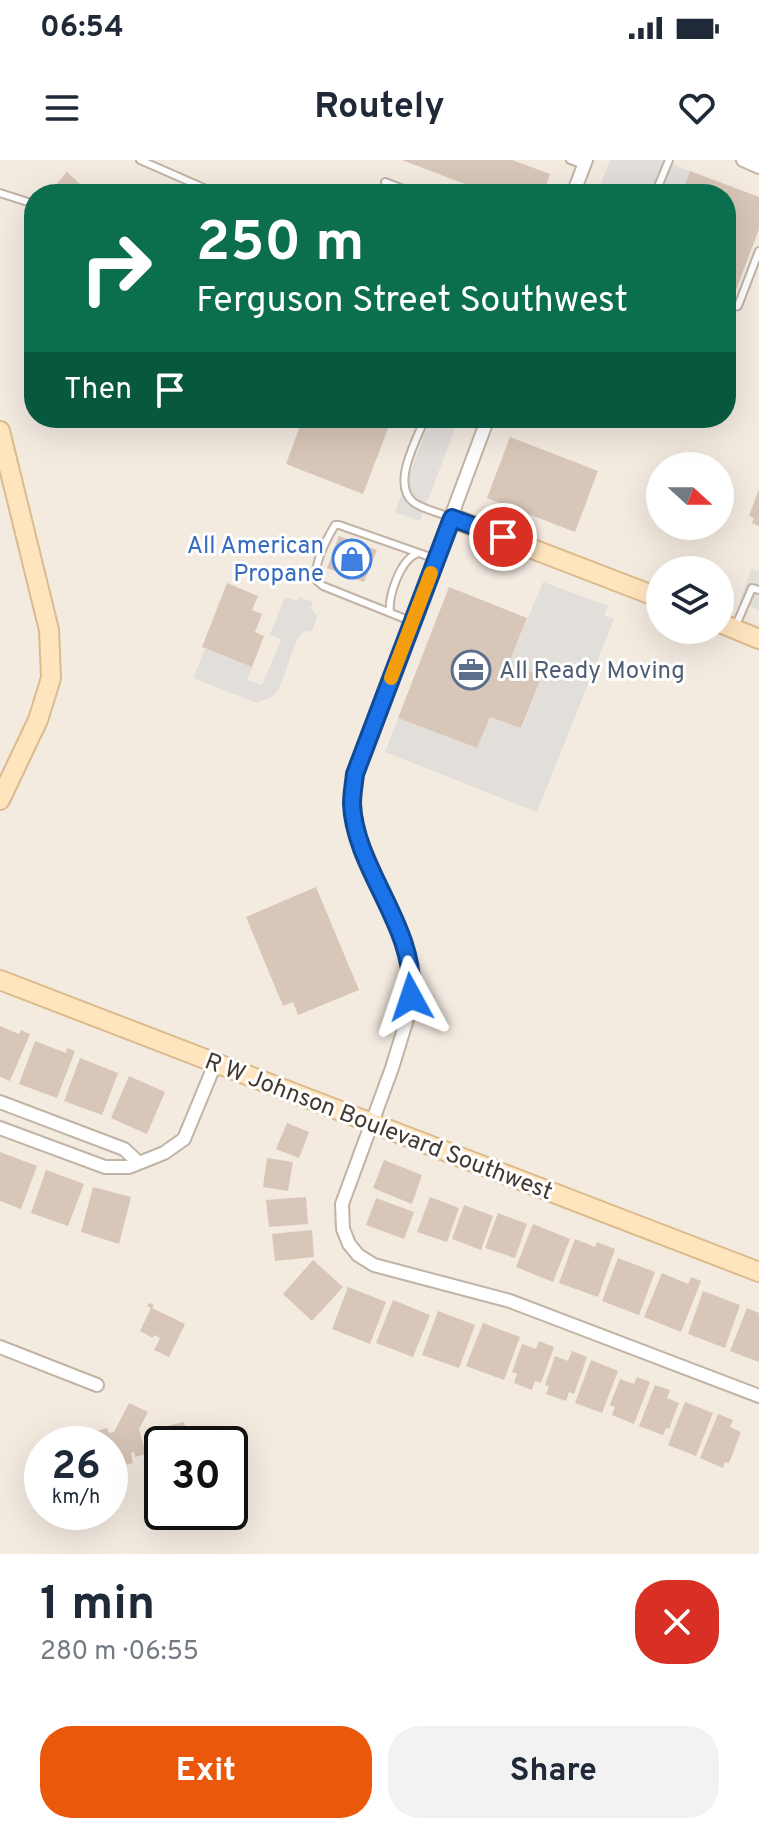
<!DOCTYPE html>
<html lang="en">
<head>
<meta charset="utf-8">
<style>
  body { margin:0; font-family:Overpass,sans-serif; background:#f2f2f3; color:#1f2937; height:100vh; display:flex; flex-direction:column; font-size:30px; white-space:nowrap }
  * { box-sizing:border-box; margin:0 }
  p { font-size:26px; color:#747a83 }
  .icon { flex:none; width:44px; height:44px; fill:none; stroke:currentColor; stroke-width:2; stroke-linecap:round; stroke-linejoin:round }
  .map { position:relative; height:1394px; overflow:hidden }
  .sheet { display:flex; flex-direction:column; background:#fff; flex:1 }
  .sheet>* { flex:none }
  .hud { position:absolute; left:24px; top:24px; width:712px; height:244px; border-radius:32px; box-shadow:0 8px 32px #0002; background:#0b6e4f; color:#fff; overflow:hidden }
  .needle { width:52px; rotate:111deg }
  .tools { position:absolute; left:646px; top:292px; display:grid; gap:16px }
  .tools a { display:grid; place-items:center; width:88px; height:88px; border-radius:50%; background:#fff; box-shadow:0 8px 32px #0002; font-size:40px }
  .speed { position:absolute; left:24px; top:1266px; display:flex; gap:16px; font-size:40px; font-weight:700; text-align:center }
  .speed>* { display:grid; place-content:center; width:104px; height:104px; border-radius:50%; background:#fff; box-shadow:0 8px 32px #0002; line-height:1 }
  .speed small { font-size:20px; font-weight:400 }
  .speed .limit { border:4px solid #111; border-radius:12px; background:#fff; color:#111 }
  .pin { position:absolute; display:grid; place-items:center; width:68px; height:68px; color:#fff; margin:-34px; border:4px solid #fff; border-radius:50%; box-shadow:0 2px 8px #0007 }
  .me { position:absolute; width:88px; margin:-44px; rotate:355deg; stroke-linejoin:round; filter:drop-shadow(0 0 6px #0008) }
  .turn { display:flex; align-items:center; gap:28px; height:168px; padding:0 40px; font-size:36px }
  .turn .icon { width:104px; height:104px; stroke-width:2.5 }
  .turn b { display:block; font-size:56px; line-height:68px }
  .then { display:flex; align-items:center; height:76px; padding:0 40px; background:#0003; gap:16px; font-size:30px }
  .round { display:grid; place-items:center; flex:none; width:84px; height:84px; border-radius:32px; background:#f2f2f3 }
  .overview { display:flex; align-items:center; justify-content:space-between; height:136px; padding:0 40px }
  h1 { font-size:48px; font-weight:700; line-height:60px }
  .button { display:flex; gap:16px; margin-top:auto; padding:16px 40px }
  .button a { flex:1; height:92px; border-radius:32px; background:#ea580c; color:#fff; font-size:32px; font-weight:700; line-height:92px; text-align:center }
  .button a+a { background:#f2f2f3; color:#1f2937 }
  .status { display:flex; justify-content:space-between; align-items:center; height:56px; padding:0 40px; background:#fff; direction:ltr }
  .status svg { height:22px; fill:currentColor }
  header { display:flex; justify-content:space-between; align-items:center; height:104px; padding:0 40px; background:#fff; font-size:36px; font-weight:700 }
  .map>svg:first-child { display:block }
  .parking { fill:#e2deda }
  .building { fill:#d8c6b8 }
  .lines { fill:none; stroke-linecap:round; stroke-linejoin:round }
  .lane-casing { stroke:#c1b3a5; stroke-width:10 }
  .street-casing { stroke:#c1b3a5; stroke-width:16 }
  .secondary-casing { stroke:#dbbb8c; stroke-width:22 }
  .lane { stroke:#fff; stroke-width:6 }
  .street { stroke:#fff; stroke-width:12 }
  .secondary { stroke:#ffe5be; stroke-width:18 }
  .route-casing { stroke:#114b97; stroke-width:20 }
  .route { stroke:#1a73e8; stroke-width:14 }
  .slow { stroke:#f59e0b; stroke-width:14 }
  .labels { text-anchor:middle; stroke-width:6; stroke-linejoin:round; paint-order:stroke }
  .shop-label { font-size:24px; fill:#366cbe; stroke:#fff; text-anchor:end }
  .service-label { font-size:24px; fill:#4e5e75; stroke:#fff; text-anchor:start }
  .street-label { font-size:24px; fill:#443a31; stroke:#fff }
</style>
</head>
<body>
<div class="status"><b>06:54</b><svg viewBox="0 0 49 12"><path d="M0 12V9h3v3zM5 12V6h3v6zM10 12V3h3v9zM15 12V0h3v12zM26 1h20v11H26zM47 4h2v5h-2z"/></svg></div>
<header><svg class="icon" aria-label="menu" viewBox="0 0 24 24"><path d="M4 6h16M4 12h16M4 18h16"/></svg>Routely<svg class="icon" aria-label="heart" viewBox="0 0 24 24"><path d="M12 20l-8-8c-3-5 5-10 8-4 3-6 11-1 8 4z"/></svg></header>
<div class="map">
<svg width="759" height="1394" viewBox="0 0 759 1394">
  <rect width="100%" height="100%" fill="#f3eae0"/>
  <path class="parking" d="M610,0H660L690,11L681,34H597Z
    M409,258H459L420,361L395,352L428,266Z
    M752,408L759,411V450L739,442Z
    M543,422L608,446L604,455L614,459L537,652L385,592L398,558L477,588L490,557L522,568L542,516L509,503Z
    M285,437L297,441L299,437L313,442L311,449L317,456L312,471L303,472L297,479L279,529L273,536L257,543L193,518L205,489L252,507L247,520L262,525L281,480L270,474Z"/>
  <path class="building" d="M402,0H512L550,14L543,34H491Z
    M690,11L759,37V69L736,130L726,127V34H681Z
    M67,12L91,34H65L67,32L57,23Z
    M303,258H392L363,334L286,304Z
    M510,277L598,311L575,372L487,338Z
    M759,329V366L752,363L754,358L749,356Z
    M339,376L377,390L364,422L327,408Z
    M227,423L258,436L252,450L262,454L255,472L264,476L252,507L202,487Z
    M449,427L527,458L509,503L542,516L521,568L490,557L477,588L398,558Z
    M316,727L359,830L298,855L293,842L283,846L246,757Z
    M0,866L19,874L21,870L30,874L10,921L0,917Z
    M35,881L66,893L67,888L75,891L57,938L19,924Z
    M80,898L118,913L102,955L64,941Z
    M129,916L165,932L147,974L111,958Z
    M287,963L309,972L299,998L276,989Z
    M0,992L37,1006L21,1049L0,1041Z
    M267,998L293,1002L288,1031L263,1027Z
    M384,1000L422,1015L412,1044L373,1028Z
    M46,1010L84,1024L68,1066L31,1053Z
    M93,1027L131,1037L119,1084L81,1072Z
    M306,1037L308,1064L269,1067L266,1040Z
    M430,1037L459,1048L447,1082L417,1072Z
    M376,1038L414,1052L404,1079L366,1065Z
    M464,1045L493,1056L481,1090L452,1079Z
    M498,1053L527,1064L515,1098L485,1088Z
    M533,1064L570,1079L553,1122L516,1107Z
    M312,1070L314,1097L275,1101L272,1074Z
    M575,1079L595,1087L597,1082L615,1089L598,1137L559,1123Z
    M618,1098L655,1112L639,1155L602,1141Z
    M313,1100L343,1127L312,1161L283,1134Z
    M662,1113L688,1124L691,1117L701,1121L681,1172L644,1157Z
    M348,1127L386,1142L370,1184L332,1169Z
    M703,1131L740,1145L725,1188L688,1174Z
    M393,1140L430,1155L413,1197L376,1183Z
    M149,1143L154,1145L152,1148L185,1164L169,1197L154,1190L160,1178L154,1175L153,1178L140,1171L151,1148L147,1146Z
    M747,1148L759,1153V1202L730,1191Z
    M438,1151L475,1165L459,1208L422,1195Z
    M483,1163L520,1177L504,1220L466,1206Z
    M539,1181L554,1187L541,1223L535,1221L532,1230L514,1223L517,1214L512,1212L522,1184L536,1189Z
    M572,1191L587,1197L574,1234L569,1232L566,1241L546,1234L549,1226L545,1225L555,1196L568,1201Z
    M591,1200L618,1211L602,1253L575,1243Z
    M637,1217L650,1222L634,1264L612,1255L615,1247L610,1245L620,1219L634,1224Z
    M655,1225L670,1230L667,1238L679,1243L669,1269L666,1268L663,1275L639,1266Z
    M685,1242L713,1253L696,1296L668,1285Z
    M129,1243L148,1252L139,1269L146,1294L135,1297L134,1292L131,1293L133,1303L110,1309V1284H92L89,1273L107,1268L109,1273L114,1272Z
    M718,1254L733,1260L730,1267L741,1272L729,1303L725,1302L723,1308L700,1298Z
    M184,1262L189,1284H163L159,1268Z"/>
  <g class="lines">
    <g class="lane-casing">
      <path id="lane" d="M140,0L204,28L206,34
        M570,0L584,5
        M385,22L417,34
        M0,33L34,44
        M655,34L669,0
        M726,149L738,146L759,91
        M425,258C417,280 391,323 413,342C422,349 438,352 449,357
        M390,453C388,436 400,401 416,394
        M413,462L323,426L316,420C314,402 326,380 335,365H339L436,399
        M736,465L752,428L759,430"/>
    </g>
    <g class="street-casing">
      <path id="street" d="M743,0L759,7
        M573,34L586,0
        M488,258L355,614L352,646L357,672L400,773L412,824L407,859L392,908L342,1044L343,1069L349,1084L358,1095L374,1105L510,1141L759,1236
        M0,942L124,989L139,1003
        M0,968L105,1007H129L164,993L184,979L215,904
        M0,1187L97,1225"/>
    </g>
    <g class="secondary-casing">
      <path id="secondary" d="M0,271L49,470L51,518L38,560L0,640
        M452,358L660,438
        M720,463L759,479
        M0,820L759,1112"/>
    </g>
    <use href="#lane" class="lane"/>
    <use href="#street" class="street"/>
    <use href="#secondary" class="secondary"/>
  </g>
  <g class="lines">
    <g class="route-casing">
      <path id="route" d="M411,837C417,767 355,710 352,644C352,634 354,624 355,614L452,358L503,377"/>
    </g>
    <use href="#route" class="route"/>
    <path class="slow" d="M391,518L431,413"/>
  </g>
  <defs>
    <g id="shop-ring" transform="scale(2)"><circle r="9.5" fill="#fff" stroke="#3f7fe0" stroke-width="1.5"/><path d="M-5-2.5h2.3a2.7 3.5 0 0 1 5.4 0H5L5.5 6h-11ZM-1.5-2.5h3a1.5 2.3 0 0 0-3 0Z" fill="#3f7fe0"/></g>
    <g id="office-ring" transform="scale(2)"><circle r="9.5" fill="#fff" stroke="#5c6f8a" stroke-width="1.5"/><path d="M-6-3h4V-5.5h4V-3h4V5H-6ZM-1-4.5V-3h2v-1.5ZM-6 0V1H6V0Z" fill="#5c6f8a"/></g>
  </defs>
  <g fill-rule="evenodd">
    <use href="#shop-ring" x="352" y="399"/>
    <use href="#office-ring" x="471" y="510"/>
  </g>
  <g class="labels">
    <g class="shop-label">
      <text x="324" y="393">All American<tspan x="324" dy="28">Propane</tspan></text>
    </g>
    <g class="service-label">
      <text x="499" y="518">All Ready Moving</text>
    </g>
    <g class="street-label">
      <text transform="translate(379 966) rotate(21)" y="8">R W Johnson Boulevard Southwest</text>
    </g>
  </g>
</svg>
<div class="tools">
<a><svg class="needle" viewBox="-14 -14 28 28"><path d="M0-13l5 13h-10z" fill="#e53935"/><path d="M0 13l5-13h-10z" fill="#747a83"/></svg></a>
<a><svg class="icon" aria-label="layers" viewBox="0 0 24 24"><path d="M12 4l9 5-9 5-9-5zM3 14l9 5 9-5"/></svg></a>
</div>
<div class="speed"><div>26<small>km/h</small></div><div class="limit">30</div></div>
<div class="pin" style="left:503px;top:377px;background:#d93025"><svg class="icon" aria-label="arrive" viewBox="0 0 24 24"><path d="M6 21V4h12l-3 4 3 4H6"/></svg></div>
<svg class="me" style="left:411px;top:837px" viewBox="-20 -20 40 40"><path d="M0-17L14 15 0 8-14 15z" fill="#1a73e8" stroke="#fff" stroke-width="4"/></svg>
<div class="hud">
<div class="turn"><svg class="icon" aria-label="right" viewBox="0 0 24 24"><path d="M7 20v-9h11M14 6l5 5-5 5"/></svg><div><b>250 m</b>Ferguson Street Southwest</div></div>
<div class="then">Then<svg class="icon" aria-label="arrive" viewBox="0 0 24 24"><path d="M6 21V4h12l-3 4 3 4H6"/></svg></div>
</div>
</div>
<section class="sheet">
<div class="overview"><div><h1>1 min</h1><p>280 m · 06:55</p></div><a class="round" style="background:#d93025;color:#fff"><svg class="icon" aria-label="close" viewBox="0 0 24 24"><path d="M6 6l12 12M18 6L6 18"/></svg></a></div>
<div class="button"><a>Exit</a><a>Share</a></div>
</section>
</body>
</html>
